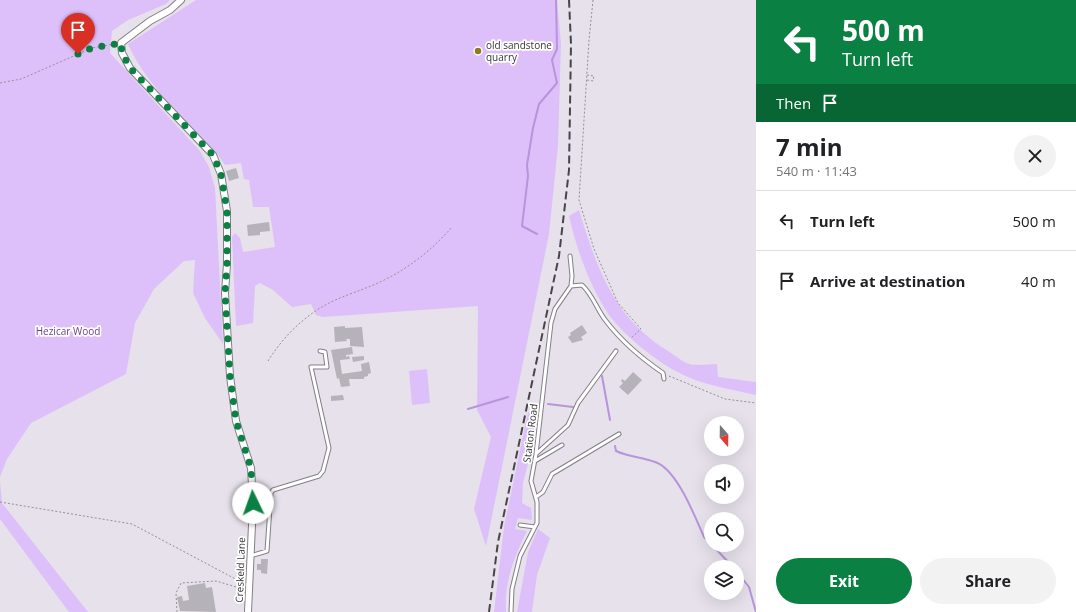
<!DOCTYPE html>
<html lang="en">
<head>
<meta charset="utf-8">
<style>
  body { margin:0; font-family:"Open Sans",sans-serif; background:#f2f2f2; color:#202124; height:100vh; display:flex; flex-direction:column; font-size:15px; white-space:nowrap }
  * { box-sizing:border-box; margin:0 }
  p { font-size:13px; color:#757577 }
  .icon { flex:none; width:22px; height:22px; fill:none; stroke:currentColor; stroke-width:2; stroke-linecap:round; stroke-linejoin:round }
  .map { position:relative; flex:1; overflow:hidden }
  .sheet { display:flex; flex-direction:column; background:#fff; width:320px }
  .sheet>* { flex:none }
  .top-card { background:#0b8043; color:#fff; overflow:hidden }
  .needle { width:26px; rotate:160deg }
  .buttons { position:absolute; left:704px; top:416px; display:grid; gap:8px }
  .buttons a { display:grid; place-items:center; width:40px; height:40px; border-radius:50%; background:#fff; box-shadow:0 4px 16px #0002; font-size:20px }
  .pin { position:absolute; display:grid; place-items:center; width:34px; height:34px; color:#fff; margin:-41px -17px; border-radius:50% 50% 50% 0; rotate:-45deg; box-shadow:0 0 4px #0007 }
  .pin .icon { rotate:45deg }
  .me { position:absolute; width:44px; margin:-22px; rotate:357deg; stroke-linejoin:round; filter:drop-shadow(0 0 3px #0008) }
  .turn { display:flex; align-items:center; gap:14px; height:84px; padding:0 20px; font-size:18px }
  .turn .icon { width:52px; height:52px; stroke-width:2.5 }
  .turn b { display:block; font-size:28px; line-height:34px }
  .then { display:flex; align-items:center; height:38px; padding:0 20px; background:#0003; gap:8px; font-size:15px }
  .round { display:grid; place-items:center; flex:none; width:42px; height:42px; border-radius:21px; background:#f2f2f2 }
  .headline { display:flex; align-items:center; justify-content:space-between; height:68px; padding:0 20px }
  h1 { font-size:24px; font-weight:700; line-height:30px }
  .button { display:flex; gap:8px; margin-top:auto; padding:8px 20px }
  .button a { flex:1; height:46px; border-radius:24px; background:#0b8043; color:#fff; font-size:16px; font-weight:700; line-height:46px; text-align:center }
  .button a+a { background:#f2f2f2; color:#202124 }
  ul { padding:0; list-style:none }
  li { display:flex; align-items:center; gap:12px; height:60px; padding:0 20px; border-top:1px solid #e0e0e0 }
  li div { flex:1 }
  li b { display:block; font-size:15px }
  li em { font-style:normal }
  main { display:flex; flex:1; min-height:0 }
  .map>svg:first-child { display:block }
  .green { fill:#ddc0fa }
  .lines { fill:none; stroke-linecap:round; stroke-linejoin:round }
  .stream { stroke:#b894db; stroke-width:2 }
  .building { fill:#b6b2ba }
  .lane-casing { stroke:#837f87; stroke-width:5 }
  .street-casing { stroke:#837f87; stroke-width:8 }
  .path { stroke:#949096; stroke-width:1; stroke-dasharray:2 2; stroke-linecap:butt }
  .lane { stroke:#fff; stroke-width:3 }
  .street { stroke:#fff; stroke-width:6 }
  .rail { stroke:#484549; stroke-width:2; stroke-dasharray:8 4; stroke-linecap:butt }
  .route { stroke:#0b8043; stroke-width:7; stroke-dasharray:0 12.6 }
  .poi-dot { fill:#8d7b21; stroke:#fff; stroke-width:1.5 }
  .labels { text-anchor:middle; stroke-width:3.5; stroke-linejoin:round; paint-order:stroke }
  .poi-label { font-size:10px; fill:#363437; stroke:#fff; text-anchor:start }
  .park-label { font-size:10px; fill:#6b3d91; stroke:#fff }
  .street-label { font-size:10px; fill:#363437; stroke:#fff }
</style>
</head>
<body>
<main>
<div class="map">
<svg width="756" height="612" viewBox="0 0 756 612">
  <rect width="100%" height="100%" fill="#e6e1ea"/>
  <path class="green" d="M0,0H170L166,4L128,20L112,31L110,53L200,151L209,167L215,188L223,344L205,318L193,293L195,260L184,261L154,289L135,323L126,374L31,423L7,459L0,477Z
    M196,0H557L561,44L558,146L549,234L486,546L474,509L491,437L477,410L478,306L323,317L316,315L311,304L292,307L273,290L260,283L255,286L253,323L236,326L232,237L235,233L240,238L243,252L275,247L269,207H253L249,180L244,179L241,163L225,165C214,147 196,134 182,118C163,98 138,68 128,44Z
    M579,210C597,269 614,318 668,351C675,355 682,362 689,364C697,366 709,364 717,364L718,377L756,382V395C734,390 709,386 688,377C662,366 626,338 609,315C589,285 577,250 569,216Z
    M427,369L430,403L412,405L409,371Z
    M528,412L536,414L531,452L523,483L522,503L531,508L532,520L518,518L515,529L527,531C514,557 504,583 506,612H494L504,527Z
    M0,482L2,503L88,612H69L0,519Z
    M538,529L550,538L537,575L532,612H517L528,552Z"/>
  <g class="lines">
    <path class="stream" d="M537,234L522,226L528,176L527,165L533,128L539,104L557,83L552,60L557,49L556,0
      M602,376L610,420
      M548,404L573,407
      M468,409L508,397
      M615,446L616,451C629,457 642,457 655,462C677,469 695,517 704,537L711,544
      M712,545L733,567
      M737,572L749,587L756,612"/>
  </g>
  <path class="building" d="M236,168L239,178L229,181L226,171Z
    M269,222L270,231L260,232V235L248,236L247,225Z
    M582,325L587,333L581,337L583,340L572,343L568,337L571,335L570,333Z
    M345,326V328L362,327L364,347L350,346V339H346L347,341L335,342L334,327Z
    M352,347L353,354L346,355V357L349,356L350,359L340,360L342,374L362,371L361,364L369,362L371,373L368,374V376L364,377V379H349L350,386L341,387L339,378L337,379L331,350Z
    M364,356V360L353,362L352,357Z
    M633,372L642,380L628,395L619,387L623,383L621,381L622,379L625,381Z
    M343,395L344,400L331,401V396Z
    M261,559H268L267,574L261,573V570H257V564H261Z
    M205,583L206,588L212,587L216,612L180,611L177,597L182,596L183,601L189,600L187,586Z"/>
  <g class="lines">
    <g class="lane-casing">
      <path id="lane" d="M571,286L582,285C593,295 597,310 606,321C622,342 641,358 663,373L664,379
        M536,454L568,425L578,403L616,351
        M535,461L562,445
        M536,497L543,492L552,474L619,434
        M520,525L535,527
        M250,556L267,551L271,493L273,490L319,476L323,471L329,448L311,367H327L325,352L320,351
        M511,612L512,589L520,556L537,523V502L531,481L536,454L551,323L555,309L571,286L572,276L570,256"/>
    </g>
    <g class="street-casing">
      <path id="street" d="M181,0L170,10L150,21L121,43L122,53L130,68L213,155L221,174L227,211V264L225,293L230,376L236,421L251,468L253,503L248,612"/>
    </g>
    <path class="path" d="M593,0L589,40L579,200L594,249L618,303L641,329L631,338
      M587,75L594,76L593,81L587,80
      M0,83L21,79L92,48L114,44
      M268,361C283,337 304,316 329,303C345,295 363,290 380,282C408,269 432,250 452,227
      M669,376L725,399L756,403
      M0,502L132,524L243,583
      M177,612L176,593L181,583L216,581L243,589"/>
    <use href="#lane" class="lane"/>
    <use href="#street" class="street"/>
    <path class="rail" d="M489,612L498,542L559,256L569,170L571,44L569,0"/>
  </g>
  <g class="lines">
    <path class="route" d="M78,54L92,48L121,43L122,53L130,68L213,155L221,174L227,211V264L225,293L230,376L236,421L251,468L253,503"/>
  </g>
  <circle class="poi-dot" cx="478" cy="51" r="4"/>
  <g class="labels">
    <g class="poi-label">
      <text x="486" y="49">old sandstone<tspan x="486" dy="12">quarry</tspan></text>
    </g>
    <g class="park-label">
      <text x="68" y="335">Hezicar Wood</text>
    </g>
    <g class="street-label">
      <text transform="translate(530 433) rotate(-83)" y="4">Station Road</text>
      <text transform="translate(240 570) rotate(-88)" y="4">Creskeld Lane</text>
    </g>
  </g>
</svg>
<div class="buttons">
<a><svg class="needle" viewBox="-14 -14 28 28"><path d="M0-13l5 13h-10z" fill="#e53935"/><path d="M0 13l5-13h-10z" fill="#757577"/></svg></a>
<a><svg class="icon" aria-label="sound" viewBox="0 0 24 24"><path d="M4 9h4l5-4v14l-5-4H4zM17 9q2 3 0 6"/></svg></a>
<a><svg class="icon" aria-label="search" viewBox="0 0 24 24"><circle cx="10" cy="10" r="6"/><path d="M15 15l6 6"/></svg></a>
<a><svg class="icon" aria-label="layers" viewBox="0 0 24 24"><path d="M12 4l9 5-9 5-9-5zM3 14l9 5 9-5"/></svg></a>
</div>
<div class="pin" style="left:78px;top:54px;background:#d93025"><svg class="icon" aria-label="arrive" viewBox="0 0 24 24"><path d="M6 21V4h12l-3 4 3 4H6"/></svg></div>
<svg class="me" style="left:253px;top:503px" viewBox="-20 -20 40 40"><circle r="19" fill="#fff"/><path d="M0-13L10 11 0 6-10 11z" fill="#0b8043"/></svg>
</div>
<section class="sheet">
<div class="top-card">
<div class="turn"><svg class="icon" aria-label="left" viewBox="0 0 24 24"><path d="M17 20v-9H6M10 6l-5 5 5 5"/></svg><div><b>500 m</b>Turn left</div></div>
<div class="then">Then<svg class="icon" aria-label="arrive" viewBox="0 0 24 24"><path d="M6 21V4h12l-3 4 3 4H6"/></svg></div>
</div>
<div class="headline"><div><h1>7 min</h1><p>540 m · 11:43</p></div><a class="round"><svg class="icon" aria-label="close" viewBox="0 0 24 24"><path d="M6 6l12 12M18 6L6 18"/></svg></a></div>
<ul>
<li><svg class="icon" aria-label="left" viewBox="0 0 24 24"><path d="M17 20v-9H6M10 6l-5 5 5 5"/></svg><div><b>Turn left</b></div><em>500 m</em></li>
<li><svg class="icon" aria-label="arrive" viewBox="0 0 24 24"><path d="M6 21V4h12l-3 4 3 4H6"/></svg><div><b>Arrive at destination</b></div><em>40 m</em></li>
</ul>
<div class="button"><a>Exit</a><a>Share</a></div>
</section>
</main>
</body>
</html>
